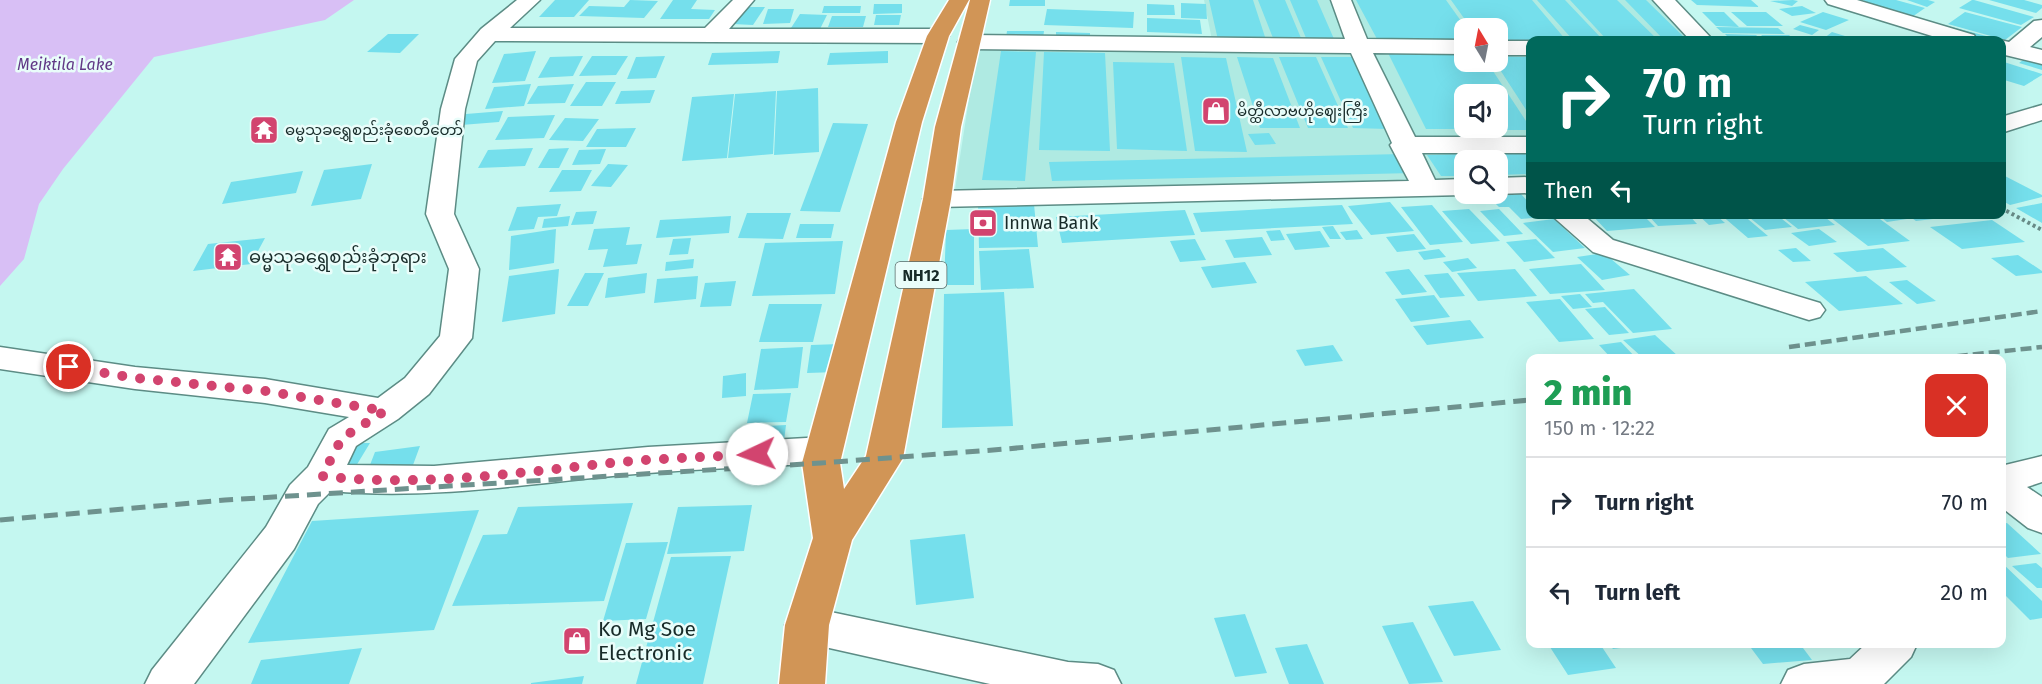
<!DOCTYPE html>
<html lang="en">
<head>
<meta charset="utf-8">
<style>
  body { margin:0; font-family:"Fira Sans","Noto Sans Myanmar",sans-serif; background:#f6f6f7; color:#1f2937; height:100vh; display:flex; flex-direction:column; font-size:22px; white-space:nowrap }
  * { box-sizing:border-box; margin:0 }
  p { font-size:20px; color:#747a83 }
  .icon { flex:none; width:33px; height:33px; fill:none; stroke:currentColor; stroke-width:2; stroke-linecap:round; stroke-linejoin:round }
  .map { position:relative; flex:1; overflow:hidden }
  .panel { position:absolute; left:1526px; top:354px; width:480px; height:294px; display:flex; flex-direction:column; background:#fff; border-radius:12px; box-shadow:0 6px 24px #0002 }
  .panel>* { flex:none }
  .banner { position:absolute; left:1526px; top:36px; width:480px; height:183px; border-radius:12px; box-shadow:0 6px 24px #0002; background:#00695c; color:#fff; overflow:hidden }
  .needle { width:39px; rotate:350deg }
  .buttons { position:absolute; left:1454px; top:18px; display:grid; gap:12px }
  .buttons a { display:grid; place-items:center; width:54px; height:54px; border-radius:12px; background:#fff; box-shadow:0 6px 24px #0002; font-size:30px }
  .pin { position:absolute; display:grid; place-items:center; width:51px; height:51px; color:#fff; margin:-26px; border:3px solid #fff; border-radius:50%; box-shadow:0 2px 6px #0007 }
  .me { position:absolute; width:66px; margin:-33px; rotate:267deg; stroke-linejoin:round; filter:drop-shadow(0 0 4px #0008) }
  .turn { display:flex; align-items:center; gap:21px; height:126px; padding:0 18px; font-size:27px }
  .turn .icon { width:78px; height:78px; stroke-width:2.5 }
  .turn b { display:block; font-size:42px; line-height:51px }
  .then { display:flex; align-items:center; height:57px; padding:0 18px; background:#0003; gap:12px; font-size:22px }
  .round { display:grid; place-items:center; flex:none; width:63px; height:63px; border-radius:12px; background:#f6f6f7 }
  .head { display:flex; align-items:center; justify-content:space-between; height:102px; padding:0 18px }
  h1 { font-size:36px; font-weight:800; line-height:45px; color:#1e9e55 }
  ul { padding:0; list-style:none }
  li { display:flex; align-items:center; gap:18px; height:90px; padding:0 18px; border-top:2px solid #e0e1e3 }
  li div { flex:1 }
  li b { display:block; font-size:22px }
  li em { font-style:normal }
  .map>svg:first-child { display:block }
  .built { fill:#afeae2; fill-rule:evenodd }
  .water { fill:#d8bff5 }
  .building { fill:#75dfec }
  .lines { fill:none; stroke-linecap:round; stroke-linejoin:round }
  .minor-casing { stroke:#5c8c85; stroke-width:3 }
  .highway-casing { stroke:#fff; stroke-width:3 }
  .path { stroke:#688b87; stroke-width:4; stroke-dasharray:3 3; stroke-linecap:butt }
  .minor { fill:#fff; fill-rule:evenodd }
  .highway { fill:#d19556; fill-rule:evenodd }
  .rail-far1 { stroke:#6e928e; stroke-width:4.5; stroke-dasharray:11 5; stroke-linecap:butt }
  .rail { stroke:#6e928e; stroke-width:5; stroke-dasharray:14 8; stroke-linecap:butt }
  .route { stroke:#d2446f; stroke-width:10; stroke-dasharray:0 18 }
  .labels { text-anchor:middle; stroke-width:5; stroke-linejoin:round; paint-order:stroke }
  .far-poi-label { font-size:15px; fill:#172b29; stroke:#e9fdfa; text-anchor:start }
  .far-water-label { font-size:16px; font-style:italic; fill:#613886; stroke:#e9fdfa }
  .shield { fill:#e9fdfa; stroke:#566a68; stroke-width:1.5 }
  .shield-label { font-size:16px; font-weight:bold; fill:#172b29 }
  .poi-label { font-size:18px; fill:#172b29; stroke:#e9fdfa; text-anchor:start }
  .near-poi-label { font-size:21px; fill:#172b29; stroke:#e9fdfa; text-anchor:start }
</style>
</head>
<body>
<div class="map">
<svg width="2042" height="684" viewBox="0 0 2042 684">
  <rect width="100%" height="100%" fill="#c4f7f0"/>
  <path class="built" d="M1204,0H1652L1692,40H1530V192H1497V160H1464V193L954,196L978,40H1212ZM1464,28H1497V62H1464ZM1464,94H1497V128H1464Z"/>
  <path class="water" d="M0,0H354L325,20L154,57L63,169L39,204L24,259L0,286Z"/>
  <path class="building" d="M555,0H589L574,17H539Z
    M630,0L658,1L644,18L579,16L589,6L624,7Z
    M673,0H697L691,9L715,10L709,19H660Z
    M1010,0H1045V6H1009Z
    M1209,0H1253L1266,40H1218Z
    M1258,0H1285L1301,38H1273Z
    M1290,0H1317L1334,39L1306,38Z
    M1356,0H1446L1466,28H1464V40L1377,39Z
    M1451,0H1532L1566,40H1497V28H1471Z
    M1537,0H1565L1603,40H1573Z
    M1570,0H1617L1658,40H1607Z
    M1625,0H1646L1687,40H1664Z
    M1691,0H1751L1759,7L1697,5Z
    M1793,0L1798,1L1792,6L1770,1Z
    M1864,0H1896L1925,8L1912,17L1861,2Z
    M1907,0H1928L1935,2L1927,7Z
    M1972,0H1974L2034,17L2021,25L1959,8Z
    M1989,0H2024L2042,5V8L2036,13Z
    M1181,3L1206,4L1207,19L1181,18Z
    M874,4H902V13L873,14Z
    M1147,4L1174,5L1175,15H1147Z
    M824,6H861L860,13H822Z
    M1802,6L1816,13L1792,16L1779,9Z
    M746,7H765L753,25L733,24Z
    M768,9H794L790,23L763,24Z
    M1047,9L1134,12L1133,28L1044,25Z
    M1702,12H1724L1739,27L1716,26Z
    M1731,12H1766L1783,26H1747Z
    M1823,12L1849,20L1826,30L1800,22Z
    M1965,12L2022,27L2005,40L1948,24Z
    M800,14L827,15L820,29L791,28Z
    M876,15H901L899,25H874Z
    M832,16H866L863,27H828Z
    M1147,18L1200,20L1202,34L1147,32Z
    M1800,25L1819,30L1812,35L1793,29Z
    M1944,25L1990,37L1986,40H1979L1938,29Z
    M1716,27L1778,28L1785,34L1723,33Z
    M1007,31H1044L1043,39L1006,38Z
    M1056,32L1090,33V40L1056,39Z
    M1832,32L1858,40L1823,39Z
    M388,34H419L400,53L367,52Z
    M1725,34L1756,35L1762,40H1731Z
    M1761,35H1789L1795,40H1767Z
    M536,51L525,81L492,83L504,54Z
    M780,51L778,63L708,65L712,53Z
    M888,51V63L827,65L830,53Z
    M1001,51L1036,52L1025,181L982,180Z
    M1044,52L1105,53L1110,151L1039,150Z
    M1388,53L1464,55V62H1487L1530,127V130H1473V128H1497V94H1464V129H1426Z
    M583,56L573,76L538,78L550,57Z
    M592,56H628L616,75L579,76Z
    M665,56L656,78L627,79L636,57Z
    M1497,56L1530,57V116L1495,62H1497Z
    M1181,57L1226,58L1247,152L1195,151Z
    M1237,57L1273,58L1300,128H1260Z
    M1279,57H1316L1348,128H1308Z
    M1321,57H1352L1388,129L1353,128Z
    M2026,58L2042,63V70L2019,63Z
    M1113,62L1174,63L1187,151L1117,149Z
    M2004,62L2042,74V75L2024,86L2001,79V64Z
    M586,82H616L602,106H570Z
    M531,84L524,106L485,109L494,87Z
    M574,84L565,103L527,104L538,86Z
    M818,88L819,152L774,155L777,91Z
    M655,90L650,103L615,104L621,91Z
    M776,91L773,154L728,158L735,94Z
    M734,94L727,158L682,161L692,97Z
    M503,111L499,122L461,125L466,114Z
    M555,115L544,138L495,140L508,117Z
    M565,118L599,119L583,141L549,140Z
    M833,123L868,124L840,212L800,211Z
    M636,128L626,147H586L597,129Z
    M1269,133L1276,144L1255,145L1248,134Z
    M533,148L525,166L478,168L488,150Z
    M569,148L559,168H538L549,149Z
    M606,149L600,164L572,165L579,150Z
    M1530,152V174L1497,175V160H1464V176H1441L1427,155Z
    M1402,154L1414,173L1052,181L1049,162Z
    M372,164L361,199L311,206L324,170Z
    M608,164L628,165L611,187L591,186Z
    M562,170H592L581,191L549,192Z
    M303,171L296,193L222,204L231,182Z
    M2001,174L2042,195V197L2010,205L2001,200Z
    M1521,194L1530,204V214H1540L1543,217L1521,219L1509,207H1499L1489,197Z
    M1390,202L1414,231L1371,235L1348,206Z
    M2042,203V223L2016,208Z
    M561,204L557,216L538,217L534,229L508,231L517,207Z
    M1034,204L1038,247L979,248L978,206Z
    M1342,205L1353,224L1201,232L1193,213Z
    M1432,205L1463,242L1430,245L1401,207Z
    M1469,209L1500,241L1471,244L1442,211Z
    M1499,209L1523,234L1504,236L1480,211Z
    M1185,210L1195,235L1062,243L1056,217Z
    M597,211L593,224L571,225L576,212Z
    M747,213H791L783,239L738,238Z
    M1591,214H1642L1655,227L1607,231Z
    M1647,214H1688L1697,224L1658,226Z
    M1697,214H1715L1725,223L1709,225Z
    M1720,214H1742L1768,236L1748,238Z
    M1745,214H1776L1792,227L1765,230Z
    M1779,214H1821L1835,225L1798,229Z
    M1826,214H1873L1910,241L1868,246Z
    M1877,214H1900L1907,219L1887,222Z
    M1906,214H1947L1950,217L1916,221Z
    M570,216L568,226L542,228L544,219Z
    M731,216L729,233L656,238L660,220Z
    M1554,219L1585,248L1553,252L1523,223Z
    M1992,220L2025,242L1962,249L1930,227Z
    M800,224H834L831,238H796Z
    M1333,226L1341,239H1330L1322,227Z
    M630,227L626,245L642,244L637,264L603,267L608,249L588,250L594,229Z
    M556,229L554,263L509,270L511,236Z
    M974,229V285H944L946,230Z
    M1819,229L1837,242L1809,246L1791,233Z
    M1280,230L1285,240L1271,241L1266,231Z
    M1357,230L1363,239L1346,240L1340,232Z
    M1320,231L1330,247L1295,250L1286,234Z
    M1414,234L1426,249L1397,252L1386,237Z
    M1262,237L1272,255L1234,258L1225,240Z
    M265,238L251,264L193,271L208,244Z
    M691,238L688,254L669,255L673,239Z
    M1195,239L1206,260L1180,262L1170,241Z
    M1536,239L1555,258L1524,262L1506,242Z
    M843,241L835,294L752,296L765,243Z
    M1796,248L1811,261L1793,262L1778,250Z
    M1883,248L1907,267L1857,272L1833,253Z
    M1029,249L1034,288L981,290L979,251Z
    M1439,249L1446,257L1424,260L1418,252Z
    M1604,253L1630,275L1602,280L1577,257Z
    M2018,255L2042,271V273L2016,276L1991,258Z
    M1468,258L1477,268L1452,272L1443,262Z
    M694,259L693,268L665,271L666,262Z
    M1245,262L1257,283L1212,288L1201,267Z
    M1581,264L1605,290L1550,294L1529,269Z
    M559,269L555,314L502,322L509,276Z
    M1409,269L1427,292L1402,295L1385,272Z
    M1515,269L1537,296L1478,301L1457,273Z
    M585,273H604L588,306H567Z
    M647,273L645,293L605,298L608,278Z
    M1448,273L1465,296L1440,298L1424,275Z
    M698,276L696,299L654,303L657,279Z
    M1866,276L1903,304L1839,311L1805,282Z
    M1907,280L1936,301L1917,304L1889,282Z
    M736,281L731,306L700,307L705,283Z
    M1634,289L1672,329L1633,333L1603,302L1593,303L1585,294Z
    M1004,292L1013,426L942,428L944,294Z
    M1580,294L1592,307L1573,309L1561,296Z
    M1434,295L1450,317L1411,322L1395,299Z
    M1560,299L1594,339L1559,342L1526,302Z
    M769,304H822L813,342H759Z
    M1605,307L1629,333L1609,335L1585,309Z
    M1470,320L1484,338L1427,345L1413,326Z
    M1655,335L1679,357L1643,358L1623,340Z
    M1621,342L1636,358H1611L1599,345Z
    M840,344L837,372L807,373L811,345Z
    M1333,345L1343,361L1305,366L1296,350Z
    M803,347L798,388L754,390L761,349Z
    M746,373V396L722,398L723,376Z
    M791,393L786,422L747,423L753,394Z
    M786,425L783,449L740,452L744,427Z
    M348,443H370L353,471H331Z
    M420,446L413,465L368,470L375,452Z
    M633,503L604,601L452,606L483,535L507,534L518,507Z
    M752,505L744,551L667,554L678,507Z
    M479,510L434,630L248,643L312,521Z
    M2007,523L2041,554L2008,558L2001,551V524Z
    M965,534L974,598L916,605L910,540Z
    M668,542L646,619L603,621L626,543Z
    M731,556L703,684H636L671,557Z
    M2001,562L2042,601V618L2030,620L2001,591Z
    M2036,563L2042,568V588H2037L2012,566Z
    M1473,601L1501,650L1454,656L1428,606Z
    M1245,614L1267,673L1235,677L1214,618Z
    M1413,622L1443,682L1409,684L1382,626Z
    M1307,644L1324,684H1289L1275,648Z
    M1548,644H1600L1616,668L1568,675Z
    M1609,644H1644V645L1613,649Z
    M1748,644H1800L1812,660L1763,664Z
    M362,648L349,684H251L261,660Z
    M584,676L582,684H531V683Z"/>
  <g class="lines">
    <g class="minor-casing">
      <path id="minor" d="M517,0H540L510,28H705L733,0H754L729,29H938L946,31L949,36L946,41L938,43L495,41L477,61L465,109L454,214L479,269L472,338L429,394L398,419L356,446L347,465L434,466L648,447L824,437L837,441L842,450L837,459L824,463C757,467 690,469 623,475C525,484 429,500 331,491L318,504L294,549L194,684H145L152,670L266,527L290,485L308,467L329,429L349,417L265,403L135,389L0,369V347L135,367L265,379L378,398L405,378L440,336L449,269L426,214L441,109L455,59L481,29Z
        M1331,0H1351L1367,39L1464,40V54L1373,53L1415,137H1530V153H1422L1435,180L1464,179V194H1471L1464,195L937,207L927,205L923,199L927,193L937,191L1409,181L1390,145L1392,143L1351,53L969,49L961,47L958,42L961,37L969,35L1345,39Z
        M1653,0H1675L1713,40H1690Z
        M1825,0H1857L1974,35L1977,40H1945L1828,4Z
        M2042,20V37L2030,47L2042,50V64L2001,54L2000,40L2009,42L2034,21Z
        M1497,41H1530V55H1497Z
        M2042,105V120L2001,133V117Z
        M1530,177V193L1497,194H1494H1497V178Z
        M1550,214H1582L1613,240L1820,303L1825,310L1820,317L1809,320L1593,252Z
        M2042,456V482L2027,487L2042,497V533L2028,528L2001,507V466Z
        M807,607L1068,662L1098,664L1114,670L1121,684H990L807,643L792,638L785,625L792,612Z
        M1866,644H1917L1911,657L1884,684H1781L1788,670L1804,664L1850,659Z"/>
    </g>
    <g class="highway-casing">
      <path id="highway" d="M949,0H969L949,36L922,122L840,463L844,489L866,456L923,199L935,127L970,0H990L961,127L951,199L903,458L852,540L829,625L825,684H779L785,625L813,538L802,463L896,122L927,36Z"/>
    </g>
    <path class="path" d="M2001,208L2042,230"/>
    <use href="#minor" class="minor"/>
    <use href="#highway" class="highway"/>
    <path class="rail-far1" d="M1789,347L2042,311
      M1941,358L2042,347"/>
    <path class="rail" d="M0,520L225,500L821,463L1006,449L1530,400"/>
  </g>
  <g class="lines">
    <path class="route" d="M69,367L135,378L265,391L385,411L342,438L322,476C420,488 522,472 621,462C666,458 712,457 757,454"/>
  </g>
  <defs>
    <g id="shop-square" transform="scale(1.5)"><rect x="-9" y="-9" width="18" height="18" rx="4" fill="#d2446f" stroke="#e9fdfa"/><path d="M-5-2.5h2.3a2.7 3.5 0 0 1 5.4 0H5L5.5 6h-11ZM-1.5-2.5h3a1.5 2.3 0 0 0-3 0Z" fill="#fff"/></g>
    <g id="temple-square" transform="scale(1.5)"><rect x="-9" y="-9" width="18" height="18" rx="4" fill="#d2446f" stroke="#e9fdfa"/><path d="M0-6L5-2H3V0L6.5 2.5H4V6H1.5V3h-3V6H-4V2.5H-6.5L-3 0V-2H-5Z" fill="#fff"/></g>
    <g id="bank-square" transform="scale(1.5)"><rect x="-9" y="-9" width="18" height="18" rx="4" fill="#d2446f" stroke="#e9fdfa"/><path d="M-6-4H6V4H-6ZM0-2.3a2.3 2.3 0 1 0 0 4.6a2.3 2.3 0 1 0 0-4.6Z" fill="#fff"/></g>
  </defs>
  <g fill-rule="evenodd">
    <use href="#shop-square" x="1216" y="111"/>
    <use href="#temple-square" x="264" y="130"/>
    <use href="#bank-square" x="983" y="223"/>
    <use href="#temple-square" x="228" y="257"/>
    <use href="#shop-square" x="577" y="641"/>
  </g>
  <g class="labels">
    <g class="far-poi-label">
      <text x="1237" y="116">မိတ္ထီလာဗဟိုဈေးကြီး</text>
      <text x="285" y="135">ဓမ္မသုခရွှေစည်းခုံစေတီတော်</text>
    </g>
    <g class="far-water-label">
      <text x="65" y="70">Meiktila Lake</text>
    </g>
    <rect class="shield" x="895.5" y="262" width="51" height="26" rx="4.5"/>
    <g class="shield-label">
      <text x="921" y="281">NH12</text>
    </g>
    <g class="poi-label">
      <text x="1004" y="229">Innwa Bank</text>
      <text x="249" y="263">ဓမ္မသုခရွှေစည်းခုံဘုရား</text>
    </g>
    <g class="near-poi-label">
      <text x="598" y="636">Ko Mg Soe<tspan x="598" dy="24">Electronic</tspan></text>
    </g>
  </g>
</svg>
<div class="buttons">
<a><svg class="needle" viewBox="-14 -14 28 28"><path d="M0-13l5 13h-10z" fill="#e53935"/><path d="M0 13l5-13h-10z" fill="#747a83"/></svg></a>
<a><svg class="icon" aria-label="sound" viewBox="0 0 24 24"><path d="M4 9h4l5-4v14l-5-4H4zM17 9q2 3 0 6"/></svg></a>
<a><svg class="icon" aria-label="search" viewBox="0 0 24 24"><circle cx="10" cy="10" r="6"/><path d="M15 15l6 6"/></svg></a>
</div>
<div class="pin" style="left:69px;top:367px;background:#d93025"><svg class="icon" aria-label="arrive" viewBox="0 0 24 24"><path d="M6 21V4h12l-3 4 3 4H6"/></svg></div>
<svg class="me" style="left:757px;top:454px" viewBox="-20 -20 40 40"><circle r="19" fill="#fff"/><path d="M0-13L10 11 0 6-10 11z" fill="#d2446f"/></svg>
<div class="banner">
<div class="turn"><svg class="icon" aria-label="right" viewBox="0 0 24 24"><path d="M7 20v-9h11M14 6l5 5-5 5"/></svg><div><b>70 m</b>Turn right</div></div>
<div class="then">Then<svg class="icon" aria-label="left" viewBox="0 0 24 24"><path d="M17 20v-9H6M10 6l-5 5 5 5"/></svg></div>
</div>
<section class="panel">
<div class="head"><div><h1>2 min</h1><p>150 m · 12:22</p></div><a class="round" style="background:#d93025;color:#fff"><svg class="icon" aria-label="close" viewBox="0 0 24 24"><path d="M6 6l12 12M18 6L6 18"/></svg></a></div>
<ul>
<li><svg class="icon" aria-label="right" viewBox="0 0 24 24"><path d="M7 20v-9h11M14 6l5 5-5 5"/></svg><div><b>Turn right</b></div><em>70 m</em></li>
<li><svg class="icon" aria-label="left" viewBox="0 0 24 24"><path d="M17 20v-9H6M10 6l-5 5 5 5"/></svg><div><b>Turn left</b></div><em>20 m</em></li>
</ul>
</section>
</div>
</body>
</html>
